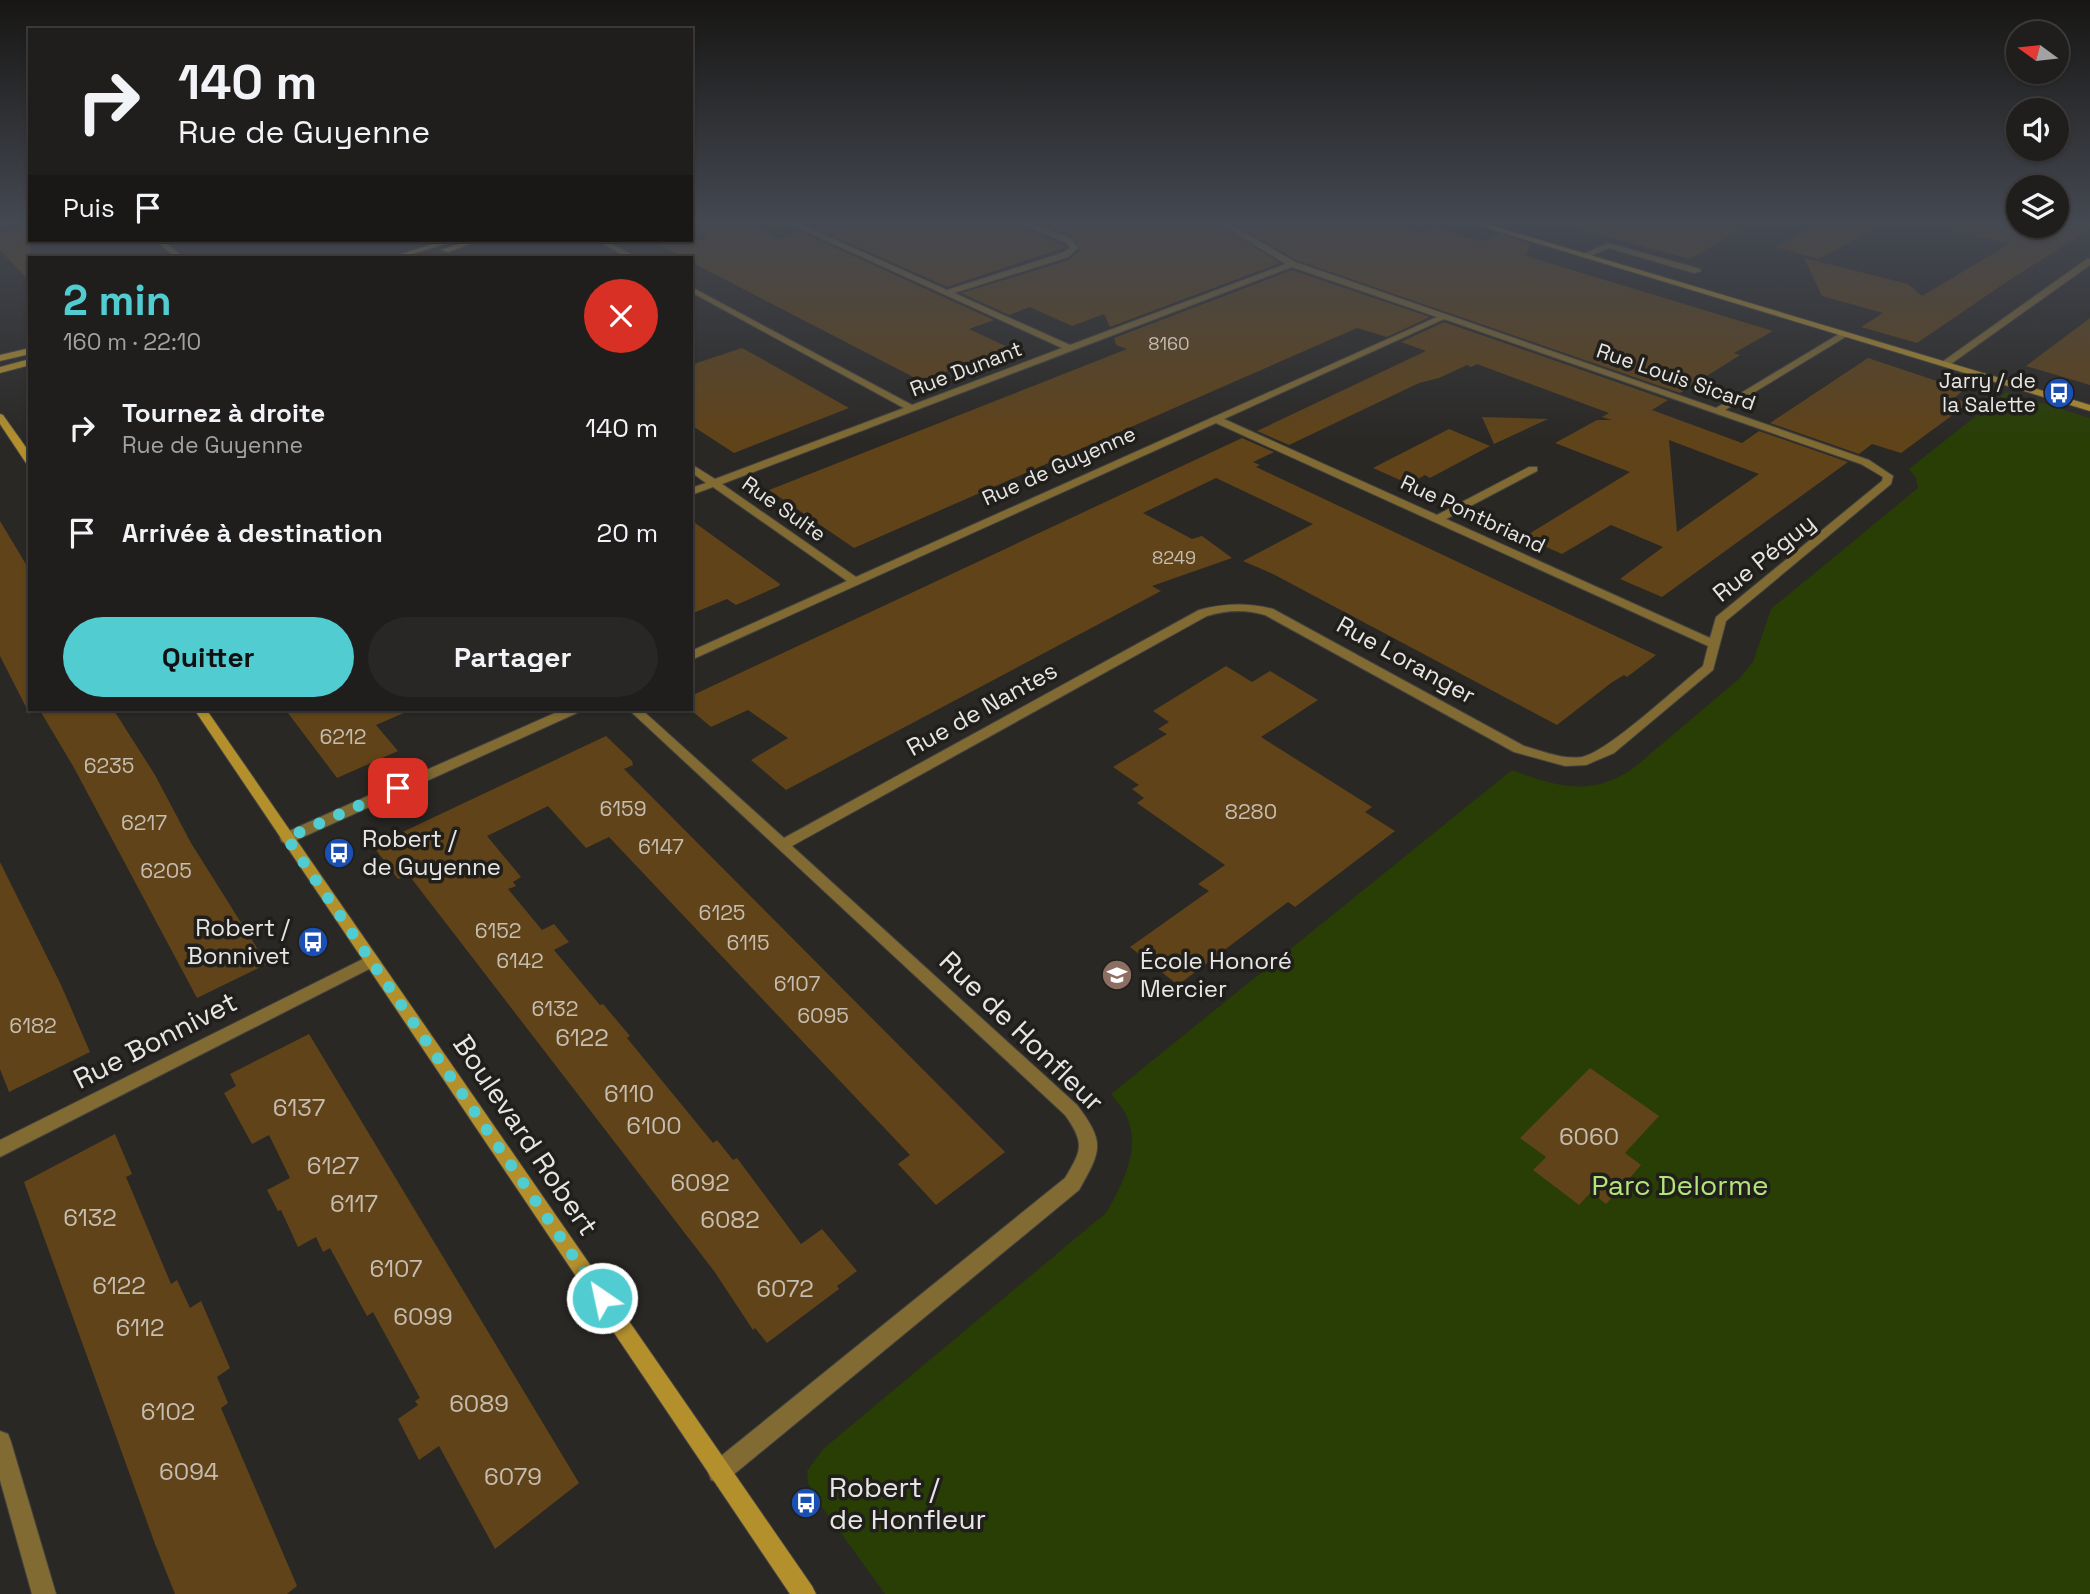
<!DOCTYPE html>
<html lang="fr">
<head>
<meta charset="utf-8">
<style>
  body { margin:0; font-family:"Space Grotesk",sans-serif; background:#282725; color:#f1f3f6; height:100vh; display:flex; flex-direction:column; font-size:26px; white-space:nowrap }
  * { box-sizing:border-box; margin:0 }
  p { font-size:23px; color:#a2a2a3 }
  .icon { flex:none; width:38px; height:38px; fill:none; stroke:currentColor; stroke-width:2; stroke-linecap:round; stroke-linejoin:round }
  .map { position:relative; flex:1; overflow:hidden }
  .details { position:absolute; left:28px; top:256px; width:665px; height:455px; display:flex; flex-direction:column; background:#201e1c; border-radius:0px; box-shadow:0 2px 5px #0004,0 0 0 2px #3d3c3b }
  .details>* { flex:none }
  .top-card { position:absolute; left:28px; top:28px; width:665px; height:214px; border-radius:0px; box-shadow:0 2px 5px #0004,0 0 0 2px #3d3c3b; background:#201e1c; color:#f1f3f6; overflow:hidden }
  .needle { width:46px; rotate:285deg }
  .fabs { position:absolute; left:2006px; top:21px; display:grid; gap:14px }
  .fabs a { display:grid; place-items:center; width:63px; height:63px; border-radius:50%; background:#201e1c; box-shadow:0 2px 5px #0004,0 0 0 2px #3d3c3b; font-size:35px }
  .pin { position:absolute; display:grid; place-items:center; width:60px; height:60px; color:#fff; margin:-30px; border-radius:14px; box-shadow:0 4px 10px #0006 }
  .me { position:absolute; width:77px; margin:-38px; rotate:326deg; stroke-linejoin:round; filter:drop-shadow(0 0 5px #0008) }
  .turn { display:flex; align-items:center; gap:24px; height:147px; padding:0 35px; font-size:32px }
  .turn .icon { width:91px; height:91px; stroke-width:2.5 }
  .turn b { display:block; font-size:49px; line-height:60px }
  .then { display:flex; align-items:center; height:66px; padding:0 35px; background:#0003; gap:14px; font-size:26px }
  .round { display:grid; place-items:center; flex:none; width:74px; height:74px; border-radius:37px; background:#282725 }
  .overview { display:flex; align-items:center; justify-content:space-between; height:119px; padding:0 35px }
  h1 { font-size:42px; font-weight:600; line-height:52px; color:#51ccd1 }
  .primary-button { display:flex; gap:14px; margin-top:auto; padding:14px 35px }
  .primary-button a { flex:1; height:80px; border-radius:42px; background:#51ccd1; color:#111; font-size:28px; font-weight:600; line-height:80px; text-align:center }
  .primary-button a+a { background:#282725; color:#f1f3f6 }
  ul { padding:0; list-style:none }
  li { display:flex; align-items:center; gap:21px; height:105px; padding:0 35px }
  li div { flex:1 }
  li b { display:block; font-size:26px }
  li em { font-style:normal }
  .map>svg:first-child { display:block }
  .green { fill:#283e04 }
  .building { fill:#604318; fill-rule:evenodd }
  .lines { fill:none; stroke-linecap:round; stroke-linejoin:round }
  .lane-casing { stroke:#444340; stroke-width:2 }
  .street-casing { stroke:#444340; stroke-width:2 }
  .secondary-casing { stroke:#444340; stroke-width:2 }
  .lane { fill:#816b33; fill-rule:evenodd }
  .street { fill:#816b33; fill-rule:evenodd }
  .secondary { fill:#b4902d; fill-rule:evenodd }
  .route { stroke:#51ccd1; stroke-width:12; stroke-dasharray:0 21.6 }
  .labels { text-anchor:middle; stroke-width:7; stroke-linejoin:round; paint-order:stroke }
  .far-number-label { font-size:18px; fill:#c5bdb1 }
  .far-street-label { font-size:21px; fill:#e7e6e4; stroke:#201f1b }
  .far-poi-label { font-size:21px; fill:#e7e6e4; stroke:#201f1b; text-anchor:end }
  .number-label { font-size:21px; fill:#c5bdb1 }
  .street-label { font-size:24px; fill:#e7e6e4; stroke:#201f1b }
  .poi-label { font-size:24px; fill:#e7e6e4; stroke:#201f1b; text-anchor:start }
  .near-number-label { font-size:24px; fill:#c5bdb1 }
  .near-street-label { font-size:28px; fill:#e7e6e4; stroke:#201f1b }
  .near-park-label { font-size:28px; fill:#b3e477; stroke:#201f1b }
  .near-poi-label { font-size:28px; fill:#e7e6e4; stroke:#201f1b; text-anchor:start }
</style>
</head>
<body>
<div class="map">
<svg width="2090" height="1594" viewBox="0 0 2090 1594">
  <rect width="100%" height="100%" fill="#2a2825"/>
  <path class="green" d="M2006,392L2090,418V1594H885L817,1500L808,1483L807,1471L823,1449L1107,1212C1122,1184 1141,1151 1127,1117C1124,1109 1116,1101 1111,1094L1512,770C1557,787 1594,798 1636,766L1740,678L1753,662L1771,609L1918,488L1916,478L1909,469Z"/>
  <path class="building" d="M695,220H733L736,225L744,223L778,239L801,232L994,320L969,329L1010,348L921,381L691,262V257H684L649,240H707Z
    M844,220H1008L1066,247L947,287L815,228Z
    M1029,220H1212L1280,263L1110,327L1104,314L1072,326L1030,307L1009,315L961,293L1069,260L1080,250L1072,236Z
    M1228,220H1289L1307,228L1335,220H1381L1418,234L1434,227L1482,242L1500,234L1530,244L1526,256L1773,331L1734,353L1740,355L1680,393L1296,260Z
    M1573,220H1700L1740,230L1690,259L1572,228Z
    M1818,220H1892L1819,259L1775,247L1817,225Z
    M1948,220H2018V226H2056V220H2090V229L2005,283L1917,343L1861,327L1883,313L1822,296L1804,258L1908,284L1922,296L2009,244L1947,229Z
    M30,227V282L0,250V233Z
    M1292,270L1430,317L1387,337L1357,328L854,548L769,490L1127,349L1116,345L1114,338Z
    M2090,318V385L2026,366Z
    M1444,322L1668,400L1652,410L1742,443L1759,431L1848,462L1662,597L1620,579L1663,547L1611,525L1562,554L1524,537L1630,472L1555,443L1597,420H1612L1602,417L1609,413L1477,364L1471,367L1467,365L1439,378L1419,383L1289,445L1257,431L1426,351L1401,342ZM1669,440L1759,474L1677,532Z
    M742,348L762,359L849,408L734,453L691,425V365Z
    M1868,358L1964,390L1954,398L1969,403L1901,453L1872,444L1859,454L1770,423Z
    M1482,417L1548,419L1494,444Z
    M1449,429L1490,446L1430,478L1425,475L1409,484L1373,468Z
    M1242,438L1274,452L1253,462L1260,465L1256,467L1656,655L1627,677L1624,675L1611,683L1557,725L1273,574L1243,561L1313,524L1216,478L1143,513L1192,539L1202,536L1232,558L1152,586L1161,591L786,790L751,760L788,738L748,710L711,727L691,710V696Z
    M691,520L780,584L779,586L736,605L727,599L691,614Z
    M0,521L30,571V715L0,656Z
    M1226,666L1252,682L1270,671L1318,700L1261,737L1372,807L1365,812L1395,831L1295,907L1288,902L1178,985L1130,947L1209,891L1198,884L1225,865L1137,803L1144,798L1132,789L1139,785L1113,767L1167,734L1158,729L1169,722L1153,711Z
    M39,709H113L155,775L191,843L267,964L197,998L73,766Z
    M285,709H413L376,725L398,751L337,778Z
    M606,736L632,761L633,765L624,769L1005,1152L936,1205L898,1164L910,1155L609,837L586,848L548,806L487,836L521,877L513,882L516,886L508,889L542,930L554,924L569,942L554,950L600,1005L603,1004L630,1036L627,1038L713,1143L717,1140L733,1160L737,1158L801,1244L822,1229L857,1271L837,1286L839,1289L767,1343L755,1328L753,1330L714,1271L408,874L398,879L373,846Z
    M0,862L61,985L90,1052L9,1092L0,1069Z
    M309,1034L579,1483L495,1549L439,1446L419,1460L398,1419L418,1405L415,1401L420,1398L373,1312L367,1316L330,1248L323,1252L316,1237L298,1247L281,1210L278,1211L267,1190L290,1178L269,1135L252,1144L224,1093L236,1086L230,1074Z
    M1590,1068L1659,1116L1625,1153L1641,1165L1623,1186L1606,1204L1591,1192L1579,1205L1533,1170L1546,1157L1520,1138Z
    M115,1134L132,1174L126,1177L171,1284L177,1280L190,1308L201,1301L230,1368L217,1377L228,1403L221,1408L297,1586L287,1594H175L155,1544L24,1182Z"/>
  <g class="lines">
    <g class="lane-casing">
      <path id="lane" d="M1608,243L1700,269L1701,271L1694,273L1609,248L1586,258L1579,256Z"/>
    </g>
    <g class="street-casing">
      <path id="street" d="M20,220L19,222L0,225V221Z
        M781,220H791L947,290L1062,253L1070,248L1065,242L1011,220H1021L1071,238L1078,248L1068,257L954,293L1070,345L1286,264L1214,220H1223L1295,262L1716,408L1844,331L1848,334L1847,336L1725,410L1869,460L1893,476L1891,484L1726,621L1713,670L1614,753L1586,765L1565,766L1514,752L1265,615C1245,609 1227,610 1207,616L792,846L1077,1105C1106,1143 1101,1151 1079,1190L727,1480L719,1483L711,1480L708,1472L711,1464L1065,1178C1082,1150 1085,1143 1065,1115L628,709H641L784,838L1199,610C1225,603 1247,603 1273,609L1524,746C1542,751 1563,760 1582,757C1608,752 1679,685 1703,666L1708,646L1216,423L691,660V651L847,581L713,487L691,495V488L706,483L691,472V464L715,479L904,408L691,292V287L912,405L1062,348ZM1292,267L1437,317L856,577L722,484ZM1444,319L1861,464L1883,477L1882,481L1716,617L1710,638L1446,519L1537,471V467H1529L1437,515L1224,419Z
        M155,240H163L183,257H175Z
        M595,240H604L636,257H627Z
        M2087,259H2090V265L1948,366H1942V362Z
        M564,709H580L579,712L292,842H282L280,838L282,834Z
        M371,955L377,957L379,961L377,965L0,1157V1140Z
        M0,1431L8,1434L11,1442L56,1594H32L0,1480Z"/>
    </g>
    <g class="secondary-casing">
      <path id="secondary" d="M1461,220H1473L2090,405V411Z
        M447,240H458L402,257H391Z
        M470,240H481L448,252L441,250Z
        M30,348V354L0,361V355Z
        M30,359V365L0,373V367Z
        M0,414L3,415L30,453V464L26,463L0,424Z
        M194,709H206L812,1586L816,1594H790Z"/>
    </g>
    <use href="#lane" class="lane"/>
    <use href="#street" class="street"/>
    <use href="#secondary" class="secondary"/>
  </g>
  <linearGradient id="sky" x2="0" y2="1"><stop stop-color="#171614"/><stop offset="0.5" stop-color="#444851"/><stop offset="1" stop-color="#444851" stop-opacity="0"/></linearGradient>
  <rect width="2090" height="443" fill="url(#sky)"/>
  <g class="lines">
    <path class="route" d="M398,788L287,838L602,1298"/>
  </g>
  <defs>
    <g id="bus-disc" transform="scale(1.575)"><circle r="9.5" fill="#1a4fb4" stroke="#201f1b"/><path d="M-5-6H5V4H4V6H2V4H-2V6H-4V4H-5ZM-3.5-4V0h7V-4ZM-3.5 1.2v1.5H-2V1.2ZM2 1.2v1.5H3.5V1.2Z" fill="#fff"/></g>
    <g id="school-disc" transform="scale(1.575)"><circle r="9.5" fill="#8d6e63" stroke="#201f1b"/><path d="M0-5L7-2L0 1L-7-2ZM-4 1L0 2.5L4 1V4Q0 6-4 4Z" fill="#fff"/></g>
  </defs>
  <g fill-rule="evenodd">
    <use href="#bus-disc" x="2059" y="393"/>
    <use href="#bus-disc" x="339" y="853"/>
    <use href="#bus-disc" x="313" y="942"/>
    <use href="#school-disc" x="1117" y="975"/>
    <use href="#bus-disc" x="806" y="1503"/>
  </g>
  <g class="labels">
    <g class="far-number-label">
      <text x="1169" y="350">8160</text>
      <text x="1174" y="564">8249</text>
    </g>
    <g class="far-street-label">
      <text transform="translate(966 369) rotate(-21)" y="7">Rue Dunant</text>
      <text transform="translate(1676 377) rotate(19)" y="7">Rue Louis Sicard</text>
      <text transform="translate(1059 466) rotate(-24)" y="7">Rue de Guyenne</text>
      <text transform="translate(784 509) rotate(35)" y="7">Rue Sulte</text>
      <text transform="translate(1473 514) rotate(25)" y="7">Rue Pontbriand</text>
    </g>
    <g class="far-poi-label">
      <text x="2036" y="388">Jarry / de<tspan x="2036" dy="24">la Salette</tspan></text>
    </g>
    <g class="number-label">
      <text x="343" y="744">6212</text>
      <text x="109" y="773">6235</text>
      <text x="623" y="816">6159</text>
      <text x="1251" y="819">8280</text>
      <text x="144" y="830">6217</text>
      <text x="661" y="854">6147</text>
      <text x="166" y="878">6205</text>
      <text x="722" y="920">6125</text>
      <text x="498" y="938">6152</text>
      <text x="748" y="950">6115</text>
      <text x="520" y="968">6142</text>
      <text x="797" y="991">6107</text>
      <text x="555" y="1016">6132</text>
      <text x="823" y="1023">6095</text>
      <text x="33" y="1033">6182</text>
    </g>
    <g class="street-label">
      <text transform="translate(1764 558) rotate(-39)" y="8">Rue Péguy</text>
      <text transform="translate(1406 660) rotate(29)" y="8">Rue Loranger</text>
      <text transform="translate(982 709) rotate(-29)" y="8">Rue de Nantes</text>
    </g>
    <g class="poi-label">
      <text x="362" y="847">Robert /<tspan x="362" dy="28">de Guyenne</tspan></text>
      <text x="290" y="936" text-anchor="end">Robert /<tspan x="290" dy="28">Bonnivet</tspan></text>
      <text x="1140" y="969">École Honoré<tspan x="1140" dy="28">Mercier</tspan></text>
    </g>
    <g class="near-number-label">
      <text x="582" y="1046">6122</text>
      <text x="629" y="1102">6110</text>
      <text x="299" y="1116">6137</text>
      <text x="654" y="1134">6100</text>
      <text x="1589" y="1145">6060</text>
      <text x="333" y="1174">6127</text>
      <text x="700" y="1191">6092</text>
      <text x="354" y="1212">6117</text>
      <text x="90" y="1226">6132</text>
      <text x="730" y="1228">6082</text>
      <text x="396" y="1277">6107</text>
      <text x="119" y="1294">6122</text>
      <text x="785" y="1297">6072</text>
      <text x="423" y="1325">6099</text>
      <text x="140" y="1336">6112</text>
      <text x="479" y="1412">6089</text>
      <text x="168" y="1420">6102</text>
      <text x="189" y="1480">6094</text>
      <text x="513" y="1485">6079</text>
    </g>
    <g class="near-street-label">
      <text transform="translate(1022 1031) rotate(44)" y="10">Rue de Honfleur</text>
      <text transform="translate(155 1040) rotate(-27)" y="10">Rue Bonnivet</text>
      <text transform="translate(526 1135) rotate(56)" y="10">Boulevard Robert</text>
    </g>
    <g class="near-park-label">
      <text x="1680" y="1195">Parc Delorme</text>
    </g>
    <g class="near-poi-label">
      <text x="829" y="1497">Robert /<tspan x="829" dy="32">de Honfleur</tspan></text>
    </g>
  </g>
</svg>
<div class="fabs">
<a><svg class="needle" viewBox="-14 -14 28 28"><path d="M0-13l5 13h-10z" fill="#e53935"/><path d="M0 13l5-13h-10z" fill="#a2a2a3"/></svg></a>
<a><svg class="icon" aria-label="sound" viewBox="0 0 24 24"><path d="M4 9h4l5-4v14l-5-4H4zM17 9q2 3 0 6"/></svg></a>
<a><svg class="icon" aria-label="layers" viewBox="0 0 24 24"><path d="M12 4l9 5-9 5-9-5zM3 14l9 5 9-5"/></svg></a>
</div>
<div class="pin" style="left:398px;top:788px;background:#d93025"><svg class="icon" aria-label="arrive" viewBox="0 0 24 24"><path d="M6 21V4h12l-3 4 3 4H6"/></svg></div>
<svg class="me" style="left:602px;top:1298px" viewBox="-20 -20 40 40"><circle r="17" fill="#51ccd1" stroke="#fff" stroke-width="3"/><path d="M0-11L8 9 0 5-8 9z" fill="#fff"/></svg>
<div class="top-card">
<div class="turn"><svg class="icon" aria-label="right" viewBox="0 0 24 24"><path d="M7 20v-9h11M14 6l5 5-5 5"/></svg><div><b>140 m</b>Rue de Guyenne</div></div>
<div class="then">Puis<svg class="icon" aria-label="arrive" viewBox="0 0 24 24"><path d="M6 21V4h12l-3 4 3 4H6"/></svg></div>
</div>
<section class="details">
<div class="overview"><div><h1>2 min</h1><p>160 m · 22:10</p></div><a class="round" style="background:#d93025;color:#fff"><svg class="icon" aria-label="close" viewBox="0 0 24 24"><path d="M6 6l12 12M18 6L6 18"/></svg></a></div>
<ul>
<li><svg class="icon" aria-label="right" viewBox="0 0 24 24"><path d="M7 20v-9h11M14 6l5 5-5 5"/></svg><div><b>Tournez à droite</b><p>Rue de Guyenne</p></div><em>140 m</em></li>
<li><svg class="icon" aria-label="arrive" viewBox="0 0 24 24"><path d="M6 21V4h12l-3 4 3 4H6"/></svg><div><b>Arrivée à destination</b></div><em>20 m</em></li>
</ul>
<div class="primary-button"><a>Quitter</a><a>Partager</a></div>
</section>
</div>
</body>
</html>
